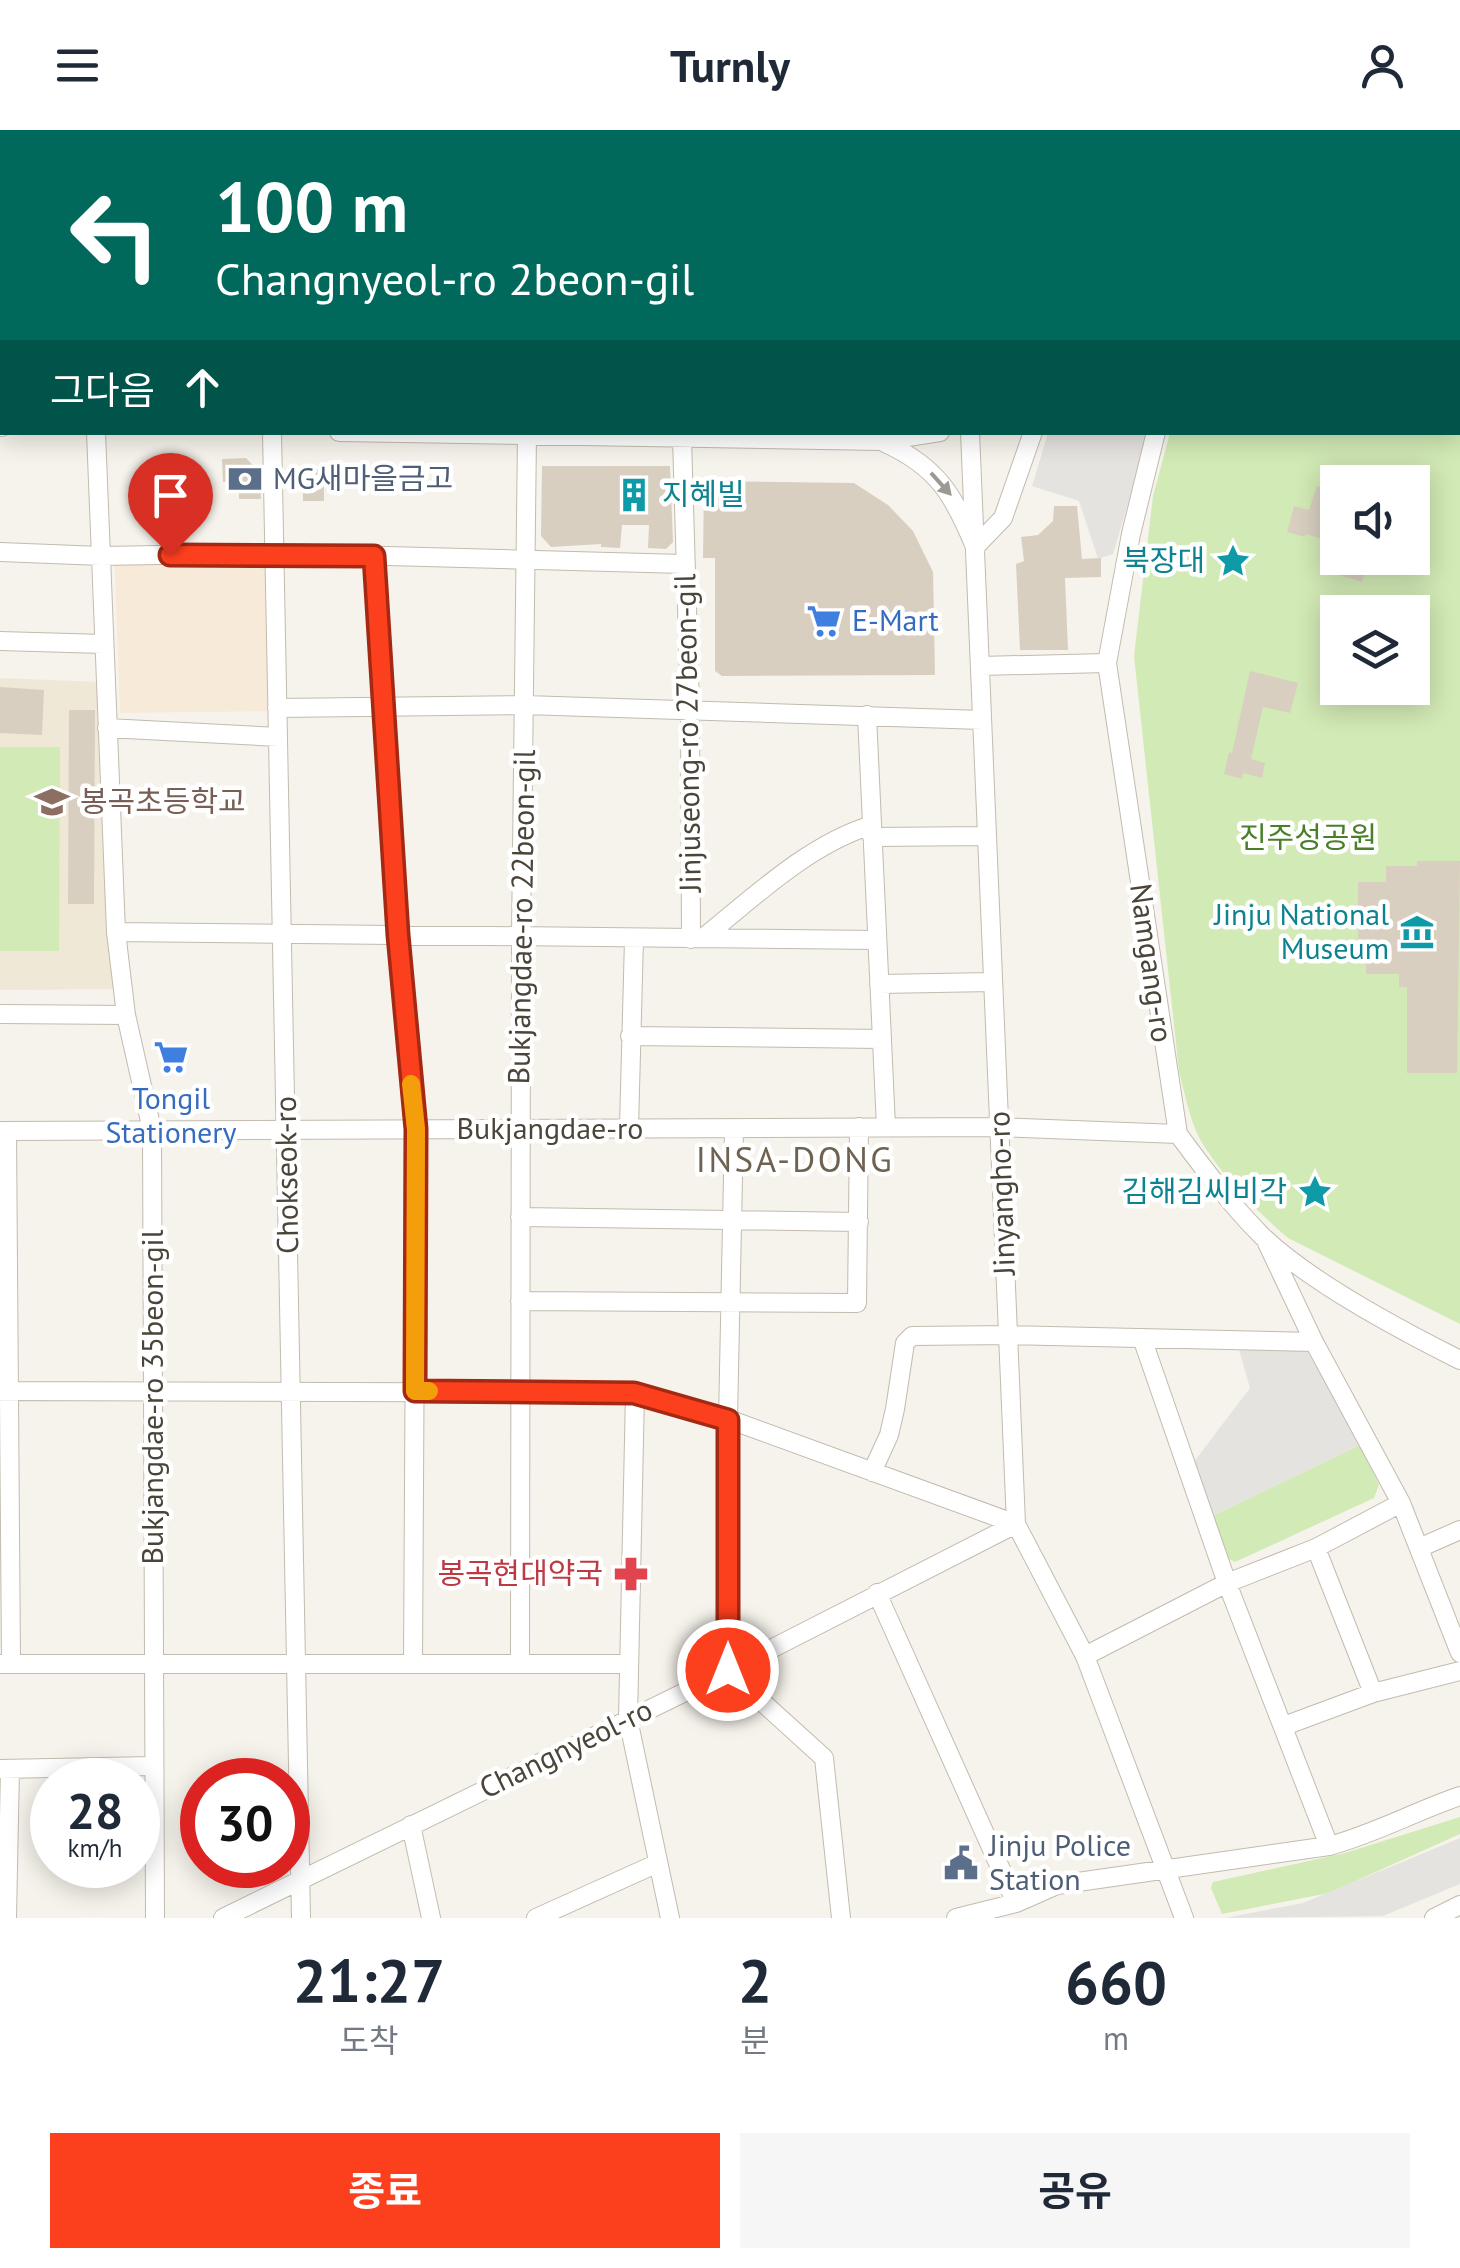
<!DOCTYPE html>
<html lang="ko">
<head>
<meta charset="utf-8">
<style>
  body { margin:0; font-family:"PT Sans","Noto Sans KR",sans-serif; background:#f6f6f7; color:#1f2937; height:100vh; display:flex; flex-direction:column; font-size:38px; white-space:nowrap }
  * { box-sizing:border-box; margin:0 }
  p { font-size:32px; color:#747a83 }
  .icon { flex:none; width:55px; height:55px; fill:none; stroke:currentColor; stroke-width:2; stroke-linecap:round; stroke-linejoin:round }
  .map { position:relative; height:1788px; overflow:hidden }
  .side { display:flex; flex-direction:column; background:#fff; flex:1 }
  .side>* { flex:none }
  .top-card { position:absolute; left:0px; top:0px; width:1460px; height:305px; box-shadow:0 5px 25px #0003; background:#00695c; color:#fff; overflow:hidden }
  .tools { position:absolute; left:1320px; top:335px; display:grid; gap:20px }
  .tools a { display:grid; place-items:center; width:110px; height:110px; border-radius:0px; background:#fff; box-shadow:0 5px 25px #0003; font-size:50px }
  .speed { position:absolute; left:30px; top:1628px; display:flex; gap:20px; font-size:50px; font-weight:700; text-align:center }
  .speed>* { display:grid; place-content:center; width:130px; height:130px; border-radius:50%; background:#fff; box-shadow:0 5px 25px #0003; line-height:1 }
  .speed small { font-size:25px; font-weight:400 }
  .speed .limit { border:15px solid #d22; background:#fff; color:#111 }
  .pin { position:absolute; display:grid; place-items:center; width:85px; height:85px; color:#fff; margin:-102px -42px; border-radius:50% 50% 50% 0; rotate:-45deg; box-shadow:0 0 10px #0007 }
  .pin .icon { rotate:45deg }
  .me { position:absolute; width:110px; margin:-55px; rotate:0deg; stroke-linejoin:round; filter:drop-shadow(0 0 8px #0008) }
  .turn { display:flex; align-items:center; gap:35px; height:210px; padding:0 50px; font-size:45px }
  .turn .icon { width:130px; height:130px; stroke-width:2.5 }
  .turn b { display:block; font-size:70px; line-height:85px }
  .then { display:flex; align-items:center; height:95px; padding:0 50px; background:#0003; gap:20px; font-size:38px }
  .eta { display:flex; justify-content:space-evenly; align-items:center; height:170px; text-align:center }
  .eta b { font-size:60px; font-weight:700; line-height:70px }
  .action { display:flex; gap:20px; margin-top:auto; padding:20px 50px }
  .action a { flex:1; height:115px; border-radius:0px; background:#fc3f1d; color:#fff; font-size:40px; font-weight:700; line-height:115px; text-align:center }
  .action a+a { background:#f6f6f7; color:#1f2937 }
  header { display:flex; justify-content:space-between; align-items:center; height:130px; padding:0 50px; background:#fff; font-size:45px; font-weight:700 }
  .map>svg:first-child { display:block }
  .commercial { fill:#f7ead8 }
  .education { fill:#efe8d6 }
  .green { fill:#d2eab5; fill-rule:evenodd }
  .parking { fill:#e5e3e0 }
  .building { fill:#d8cfc1 }
  .lines { fill:none; stroke-linecap:round; stroke-linejoin:round }
  .minor-casing { stroke:#c2bbae; stroke-width:20 }
  .minor { stroke:#fff; stroke-width:18 }
  .oneway { fill:#9c9892 }
  .route-casing { stroke:#a42913; stroke-width:25 }
  .route { stroke:#fc3f1d; stroke-width:18 }
  .slow { stroke:#f59e0b; stroke-width:18 }
  .labels { text-anchor:middle; stroke-width:9; stroke-linejoin:round; paint-order:stroke }
  .service-label { font-size:30px; fill:#4e5e75; stroke:#fff; text-anchor:start }
  .culture-label { font-size:30px; fill:#0d838f; stroke:#fff; text-anchor:end }
  .shop-label { font-size:30px; fill:#366cbe; stroke:#fff; text-anchor:start }
  .street-label { font-size:30px; fill:#4b4439; stroke:#fff }
  .education-label { font-size:30px; fill:#785e54; stroke:#fff; text-anchor:start }
  .park-label { font-size:30px; fill:#4a7f2a; stroke:#fff }
  .health-label { font-size:30px; fill:#be3a42; stroke:#fff; text-anchor:end }
  .quarter-label { font-size:35px; letter-spacing:2.5px; fill:#6e6250; stroke:#fff }
</style>
</head>
<body>
<header><svg class="icon" aria-label="menu" viewBox="0 0 24 24"><path d="M4 6h16M4 12h16M4 18h16"/></svg>Turnly<svg class="icon" aria-label="person" viewBox="0 0 24 24"><circle cx="12" cy="8" r="4"/><path d="M4 21q1-7 8-7t8 7"/></svg></header>
<div class="map">
<svg width="1460" height="1788" viewBox="0 0 1460 1788">
  <rect width="100%" height="100%" fill="#f6f3ec"/>
  <path class="commercial" d="M114,417L269,425L273,581L120,583Z"/>
  <path class="education" d="M0,548L100,552L123,859L0,860Z"/>
  <path class="green" d="M1321,0H1460V1194L1288,1108C1259,1083 1229,1053 1208,1022C1191,999 1186,968 1179,941L1134,526L1153,366L1170,303L1458,302V2H1320ZM1338,352H1412V428H1338ZM1338,482H1412V558H1338Z
    M0,617H60L59,821H0Z
    M1360,1315L1379,1355L1374,1368L1235,1432L1222,1426L1208,1388Z
    M1460,1687V1704L1329,1763L1222,1784L1211,1758L1213,1752L1345,1723Z"/>
  <path class="parking" d="M1048,303H1149L1113,424L1098,429L1079,371L1032,356Z
    M1238,1216L1306,1219L1360,1315L1208,1388L1190,1337L1250,1258Z
    M1460,1708V1754L1383,1786L1225,1788L1303,1773Z"/>
  <path class="building" d="M246,328L260,343L261,369H239V351L223,352L222,329Z
    M542,336H670L673,412L666,419L648,418L649,395H622L620,418L601,417V414L551,417L541,406Z
    M307,339H324V371H303V347Z
    M704,351L854,353L888,375L913,401L933,442L935,545L722,546L715,541V428H703Z
    M1317,356L1338,363L1329,394L1338,397L1335,413L1306,404L1305,407L1287,402L1294,376L1309,380Z
    M1054,376H1077L1082,429L1101,428V447L1065,448L1068,520H1020L1016,434L1024,431L1021,407L1038,405L1053,391Z
    M1327,428L1368,431L1362,452L1323,440Z
    M1250,541L1298,553L1290,583L1263,577L1251,629L1265,633L1262,648L1243,643L1242,649L1224,644L1229,622L1232,623Z
    M0,557L44,560L42,605L0,603Z
    M69,580H95L94,774H68Z
    M1417,731H1460L1457,943H1407V857H1399V844H1366V813H1358V752H1386V736H1417Z"/>
  <g class="lines">
    <g class="minor-casing">
      <path id="minor" d="M91,0V2
        M265,0V2
        M595,0L911,2
        M958,0V2
        M1084,0V2
        M1258,2V0
        M0,81H2
        M0,172H2
        M0,297H2
        M96,302L116,802L126,885L152,1000L155,1788
        M272,302L301,1788
        M339,302L882,311L940,302
        M970,302L1016,1394L1085,1526L1184,1788
        M1156,302L1131,404L1107,533L1178,1004C1204,1039 1231,1075 1262,1106C1309,1151 1400,1200 1460,1230
        M682,308L690,578L691,809
        M885,313C938,337 954,366 975,417L1003,388L1033,302
        M0,422L101,426L274,423L684,434
        M374,426L398,805L416,999L413,1534
        M0,511L104,514
        M980,536L1107,533
        M277,578L525,575L982,590
        M867,585L886,997
        M107,598L278,607
        M872,707L987,706
        M116,802L877,810
        M703,808C754,767 809,714 872,695
        M879,854L993,852
        M0,884L126,885
        M630,906L882,909
        M629,998L634,809
        M734,998L728,1289V1541L824,1628L841,1788
        M0,1001L999,997L1178,1004
        M7,1001L11,1534
        M520,1087L859,1092
        M1267,1113L1314,1212L1401,1373L1460,1523
        M520,1171L857,1173L859,997
        M1142,1208L1227,1453L1329,1716
        M0,1261L635,1263L728,1289L1016,1394
        M635,1263L628,1589L670,1788
        M872,1342L889,1305L895,1279L905,1213L912,1206L1008,1205L1314,1212
        M1316,1418L1373,1563
        M1419,1418L1460,1400
        M877,1463L1016,1773
        M1085,1526L1227,1453L1316,1418L1401,1373
        M0,1534H629
        M520,1534L521,807L527,305
        M1284,1596L1373,1563L1460,1541
        M0,1639L154,1636
        M411,1695L431,1788
        M7,1788L10,1639
        M223,1788L728,1541L1016,1394
        M536,1788L658,1733
        M956,1788L1016,1773L1057,1755L1329,1716C1374,1704 1416,1681 1460,1666
        M1434,1788L1460,1775"/>
    </g>
    <use href="#minor" class="minor"/>
  </g>
  <defs><path id="oneway-solid" d="M-6-.8H1V-3.2L6.5 0L1 3.2V.8H-6Z" transform="scale(2.5)"/></defs>
  <use class="oneway" href="#oneway-solid" transform="translate(941 354) rotate(48)"/>
  <g class="lines">
    <g class="route-casing">
      <path id="route" d="M170,425L374,426L398,805L416,999L415,1261L634,1263L728,1290V1540"/>
    </g>
    <use href="#route" class="route"/>
    <path class="slow" d="M411,954L416,999L415,1261H429"/>
  </g>
  <defs>
    <g id="bank-bare" transform="scale(2.7)"><path d="M-6-4H6V4H-6ZM0-2.3a2.3 2.3 0 1 0 0 4.6a2.3 2.3 0 1 0 0-4.6Z" fill="#5c6f8a" stroke="#fff" stroke-width="2.5" paint-order="stroke"/></g>
    <g id="building-bare" transform="scale(2.7)"><path d="M-4-6H4V6H1V3H-1V6H-4ZM-2.5-4.3h1.7v1.8h-1.7ZM.8-4.3h1.7v1.8H.8ZM-2.5-1h1.7V.8h-1.7ZM.8-1h1.7V.8H.8Z" fill="#0f9aa8" stroke="#fff" stroke-width="2.5" paint-order="stroke"/></g>
    <g id="sight-bare" transform="scale(2.7)"><path d="M0-6L1.8-2.2L6-1.7L2.9 1.2L3.7 5.4L0 3.3L-3.7 5.4L-2.9 1.2L-6-1.7L-1.8-2.2Z" fill="#0f9aa8" stroke="#fff" stroke-width="2.5" paint-order="stroke"/></g>
    <g id="supermarket-bare" transform="scale(2.7)"><path d="M-6-5.5h2.5l.6 2H6L4.5 2H-2.5L-4.4-4H-6ZM-1.5 3.2a1.3 1.3 0 1 0 .1 0ZM3 3.2a1.3 1.3 0 1 0 .1 0Z" fill="#3f7fe0" stroke="#fff" stroke-width="2.5" paint-order="stroke"/></g>
    <g id="school-bare" transform="scale(2.7)"><path d="M0-5L7-2L0 1L-7-2ZM-4 1L0 2.5L4 1V4Q0 6-4 4Z" fill="#8d6e63" stroke="#fff" stroke-width="2.5" paint-order="stroke"/></g>
    <g id="museum-bare" transform="scale(2.7)"><path d="M0-6L6-3V-2H-6V-3ZM-5-1h2V3h-2ZM-1-1h2V3h-2ZM3-1h2V3H3ZM-6 4H6V6H-6Z" fill="#0f9aa8" stroke="#fff" stroke-width="2.5" paint-order="stroke"/></g>
    <g id="pharmacy-bare" transform="scale(2.7)"><path d="M-2-6h4v4h4v4h-4v4h-4v-4h-4v-4h4Z" fill="#e0444e" stroke="#fff" stroke-width="2.5" paint-order="stroke"/></g>
    <g id="civic-bare" transform="scale(2.7)"><path d="M-.6-6.5H3V-4.5H.6V-3L4-1V1h2V6H-6V1h2V-1L-.6-3ZM-1.2 2.5V6h2.4V2.5Z" fill="#5c6f8a" stroke="#fff" stroke-width="2.5" paint-order="stroke"/></g>
  </defs>
  <g fill-rule="evenodd">
    <use href="#bank-bare" x="245" y="349"/>
    <use href="#building-bare" x="634" y="365"/>
    <use href="#sight-bare" x="1233" y="431"/>
    <use href="#supermarket-bare" x="824" y="491"/>
    <use href="#school-bare" x="52" y="672"/>
    <use href="#museum-bare" x="1417" y="802"/>
    <use href="#supermarket-bare" x="171" y="927"/>
    <use href="#sight-bare" x="1315" y="1062"/>
    <use href="#pharmacy-bare" x="631" y="1444"/>
    <use href="#civic-bare" x="961" y="1733"/>
  </g>
  <g class="labels">
    <g class="service-label">
      <text x="273" y="359">MG새마을금고</text>
      <text x="989" y="1726">Jinju Police<tspan x="989" dy="34">Station</tspan></text>
    </g>
    <g class="culture-label">
      <text x="662" y="375" text-anchor="start">지혜빌</text>
      <text x="1205" y="441">북장대</text>
      <text x="1389" y="795">Jinju National<tspan x="1389" dy="34">Museum</tspan></text>
      <text x="1287" y="1072">김해김씨비각</text>
    </g>
    <g class="shop-label">
      <text x="852" y="501">E-Mart</text>
      <text x="171" y="979" text-anchor="middle">Tongil<tspan x="171" dy="34">Stationery</tspan></text>
    </g>
    <g class="street-label">
      <text transform="translate(688 603) rotate(-91)" y="10">Jinjuseong-ro 27beon-gil</text>
      <text transform="translate(522 787) rotate(-89)" y="10">Bukjangdae-ro 22beon-gil</text>
      <text transform="translate(1151 833) rotate(82)" y="10">Namgang-ro</text>
      <text x="550" y="1009">Bukjangdae-ro</text>
      <text transform="translate(287 1045) rotate(-91)" y="10">Chokseok-ro</text>
      <text transform="translate(1002 1063) rotate(-92)" y="10">Jinyangho-ro</text>
      <text transform="translate(153 1267) rotate(-90)" y="10">Bukjangdae-ro 35beon-gil</text>
      <text transform="translate(566 1619) rotate(-26)" y="10">Changnyeol-ro</text>
    </g>
    <g class="education-label">
      <text x="80" y="682">봉곡초등학교</text>
    </g>
    <g class="park-label">
      <text x="1308" y="718">진주성공원</text>
    </g>
    <g class="health-label">
      <text x="603" y="1454">봉곡현대약국</text>
    </g>
    <g class="quarter-label">
      <text x="795" y="1042">INSA-DONG</text>
    </g>
  </g>
</svg>
<div class="tools">
<a><svg class="icon" aria-label="sound" viewBox="0 0 24 24"><path d="M4 9h4l5-4v14l-5-4H4zM17 9q2 3 0 6"/></svg></a>
<a><svg class="icon" aria-label="layers" viewBox="0 0 24 24"><path d="M12 4l9 5-9 5-9-5zM3 14l9 5 9-5"/></svg></a>
</div>
<div class="speed"><div>28<small>km/h</small></div><div class="limit">30</div></div>
<div class="pin" style="left:170px;top:425px;background:#d93025"><svg class="icon" aria-label="arrive" viewBox="0 0 24 24"><path d="M6 21V4h12l-3 4 3 4H6"/></svg></div>
<svg class="me" style="left:728px;top:1540px" viewBox="-20 -20 40 40"><circle r="17" fill="#fc3f1d" stroke="#fff" stroke-width="3"/><path d="M0-11L8 9 0 5-8 9z" fill="#fff"/></svg>
<div class="top-card">
<div class="turn"><svg class="icon" aria-label="left" viewBox="0 0 24 24"><path d="M17 20v-9H6M10 6l-5 5 5 5"/></svg><div><b>100 m</b>Changnyeol-ro 2beon-gil</div></div>
<div class="then">그다음<svg class="icon" aria-label="ahead" viewBox="0 0 24 24"><path d="M12 20V5M6 11l6-6 6 6"/></svg></div>
</div>
</div>
<section class="side">
<div class="eta">
<div><b>21:27</b><p>도착</p></div>
<div><b>2</b><p>분</p></div>
<div><b>660</b><p>m</p></div>
</div>
<div class="action"><a>종료</a><a>공유</a></div>
</section>
</body>
</html>
